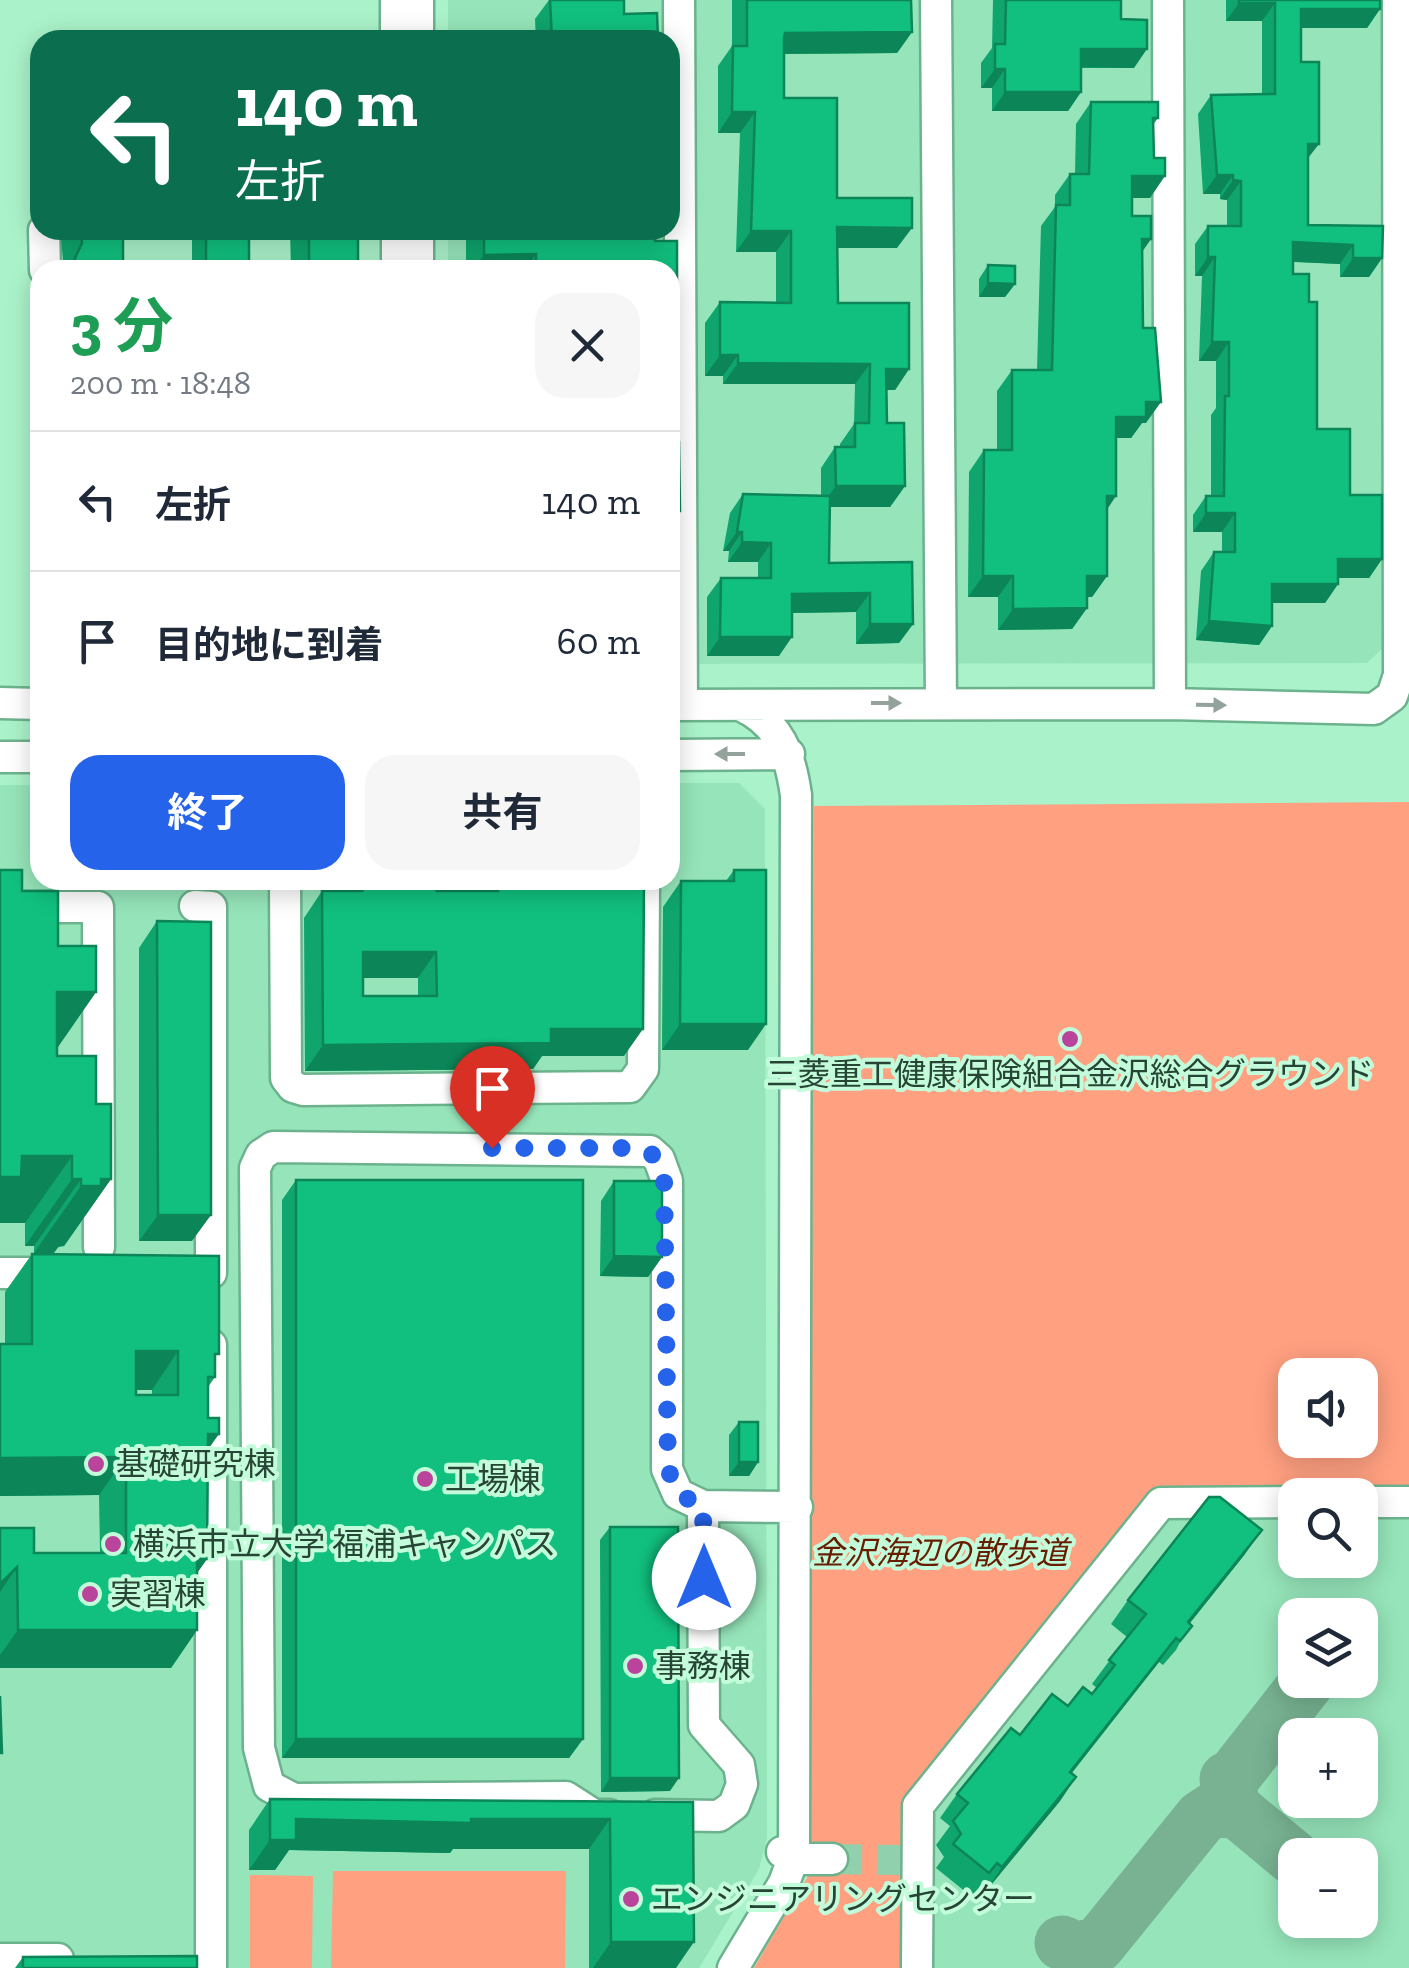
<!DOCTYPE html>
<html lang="ja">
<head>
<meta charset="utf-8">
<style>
  body { margin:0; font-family:"Zilla Slab","Noto Sans JP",serif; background:#f6f6f7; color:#1f2937; height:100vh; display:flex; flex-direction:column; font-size:38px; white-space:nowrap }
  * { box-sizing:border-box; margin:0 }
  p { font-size:32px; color:#747a83 }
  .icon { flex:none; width:55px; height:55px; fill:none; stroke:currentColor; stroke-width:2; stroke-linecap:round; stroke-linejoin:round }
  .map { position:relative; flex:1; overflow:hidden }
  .panel { position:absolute; left:30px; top:260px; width:650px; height:630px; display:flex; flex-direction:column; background:#fff; border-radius:30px; box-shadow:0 5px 25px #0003 }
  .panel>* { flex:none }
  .banner { position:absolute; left:30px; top:30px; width:650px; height:210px; border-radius:30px; box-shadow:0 5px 25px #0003; background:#0b6e4f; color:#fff; overflow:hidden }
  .fabs { position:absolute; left:1278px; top:1358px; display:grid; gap:20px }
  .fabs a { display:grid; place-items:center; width:100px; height:100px; border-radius:20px; background:#fff; box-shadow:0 5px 25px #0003; font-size:50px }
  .pin { position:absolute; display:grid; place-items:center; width:85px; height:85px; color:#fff; margin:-102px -42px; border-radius:50% 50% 50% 0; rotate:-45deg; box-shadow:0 0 10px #0007 }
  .pin .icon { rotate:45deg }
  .me { position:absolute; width:110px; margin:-55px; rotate:0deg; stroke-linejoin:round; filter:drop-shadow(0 0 8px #0008) }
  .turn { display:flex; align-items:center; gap:35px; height:210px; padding:0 40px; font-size:45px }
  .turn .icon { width:130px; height:130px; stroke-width:2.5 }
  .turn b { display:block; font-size:70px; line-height:85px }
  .round { display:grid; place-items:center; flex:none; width:105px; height:105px; border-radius:30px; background:#f6f6f7 }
  .summary { display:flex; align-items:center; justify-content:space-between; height:170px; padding:0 40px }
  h1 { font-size:60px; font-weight:700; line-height:75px; color:#1e9e55 }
  .cta { display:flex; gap:20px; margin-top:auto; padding:20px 40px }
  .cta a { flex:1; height:115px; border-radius:30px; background:#2563eb; color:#fff; font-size:40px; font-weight:700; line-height:115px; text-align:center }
  .cta a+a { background:#f6f6f7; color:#1f2937 }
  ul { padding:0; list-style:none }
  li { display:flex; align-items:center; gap:30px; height:140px; padding:0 40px; border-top:2px solid #e0e1e3 }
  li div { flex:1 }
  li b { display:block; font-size:38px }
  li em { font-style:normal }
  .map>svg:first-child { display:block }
  .built { fill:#96e5ba; fill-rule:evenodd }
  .green { fill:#ffa080; fill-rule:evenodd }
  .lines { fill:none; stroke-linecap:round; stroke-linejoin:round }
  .taxiway { stroke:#78b292; stroke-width:55 }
  .minor-tunnel { stroke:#90d0ac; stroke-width:30; stroke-dasharray:30 15; stroke-linecap:butt }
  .minor-casing { stroke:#6cb38d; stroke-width:35 }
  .minor { stroke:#fff; stroke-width:30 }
  .wall { fill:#0fa56c; fill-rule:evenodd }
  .shaded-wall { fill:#0c8658 }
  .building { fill:#11c07e; stroke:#0c8658; stroke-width:2.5; fill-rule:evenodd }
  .oneway { fill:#93a29a }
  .route { stroke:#2563eb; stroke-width:18; stroke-dasharray:0 32.4 }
  .poi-dot { fill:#ba449b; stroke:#c3fcdb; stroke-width:4 }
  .labels { text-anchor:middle; stroke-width:8; stroke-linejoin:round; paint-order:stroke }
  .poi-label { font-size:32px; fill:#274534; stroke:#c3fcdb; text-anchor:start }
  .park-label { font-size:32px; font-style:italic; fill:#681d00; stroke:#c3fcdb }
</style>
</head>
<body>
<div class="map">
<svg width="1409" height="1968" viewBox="0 0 1409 1968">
  <rect width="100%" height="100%" fill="#aaf3ca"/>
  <path class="built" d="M448,0H1384L1382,649L1367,663L670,664V270H448V230H670V40H448Z
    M670,783H739L765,809L767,1838L759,1869L699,1968H0V785H40V880H670Z
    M1152,1497L1295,1499V1560H1360V1500H1409V1968H909L908,1804ZM1295,1615H1360V1680H1295ZM1295,1735H1360V1800H1295ZM1295,1855H1360V1920H1295Z"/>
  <path class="green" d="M1409,802V1499L1150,1494L905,1803L906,1968H754L808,1876L814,806ZM1295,1375H1360V1440H1295Z
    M333,1871H566L565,1968H331Z
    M250,1875L313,1876L312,1968H250Z"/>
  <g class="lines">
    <path class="taxiway" d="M1227,1779L1230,1805L1295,1859
      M1235,1811L1229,1791L1233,1777L1309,1680
      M1062,1943L1075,1949L1098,1945L1201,1818L1213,1810L1235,1811"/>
    <path class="minor-tunnel" d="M832,1859L901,1860"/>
    <g class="minor-casing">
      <path id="minor" d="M396,0V40
        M418,0V40
        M679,0L682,705
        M936,0L941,703
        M1168,0L1170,704
        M44,230L45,270
        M397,230V270
        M418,230V270
        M0,703L40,704
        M670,705L1170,704L1374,709L1392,696L1399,675L1398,0
        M670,755L789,754
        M0,757H40
        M285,880L286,1078L293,1087L303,1090L630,1087L643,1069L644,880
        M195,906L211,907V1273
        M0,907H98L99,1247
        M0,1273H57
        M211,1345V1968
        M1360,1502H1409
        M609,1815H594L566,1797L294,1799L269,1786L259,1748L255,1168L261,1155L273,1147L650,1151L659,1159L667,1181V1469L678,1494L703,1506
        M655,1815L719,1816L734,1805L742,1784L739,1765L704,1725L703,1506L797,1507
        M782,1852L806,1859H832
        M0,1959H58
        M733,1968L784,1883L794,1856L796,795C790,754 780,723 740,705
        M917,1968L918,1806L1161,1503L1295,1502"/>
    </g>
    <use href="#minor" class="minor"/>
  </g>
  <path class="wall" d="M549,0H624V14L658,40H536L535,19Z
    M732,0H911L912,32L897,53L784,54V98L837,198L897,248H838V303L909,369L895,390H886L887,423L905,486L890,507H830L829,563L913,624L899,643L856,644V612L792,613L779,656H707V597L721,578H758V562H728L729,551H723L730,513L743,494L821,495V468L835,447H840V444L854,424L855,384H723V376H705V323L720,302L776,303V252H736L740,133H718V66L732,46Z
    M993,0H1121V19L1134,68H1081V92L1068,111H992V88H981V63L992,48Z
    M1226,0H1380V9L1367,28H1301V62L1308,158V225L1382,258L1369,277H1340V264L1293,262V274L1309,302L1317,429L1382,559L1369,578H1338V584L1325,603H1272V626L1259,645L1196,640L1201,571L1214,552H1222V532H1193V515L1206,496H1211V415L1216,408V361H1199L1202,276H1195V244L1208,226H1227V200L1220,199V194H1203L1198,114L1211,95H1262V21H1226Z
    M1091,102L1158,118L1153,125L1150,198H1132V216L1151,239L1142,252L1146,423H1142L1131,438H1116L1107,509V576L1092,597H1087V608L1072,629L998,630V597H968L969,472L984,450H997V391L1012,370H1037L1041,226L1055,207V195L1070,174H1075L1076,124Z
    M60,230H123V270H64Z
    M192,230H249V270H192Z
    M290,230H358V270H291Z
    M466,230H655V241H677V304L670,314V270H466Z
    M988,265L1015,284L1005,297H979V279Z
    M40,613V638H38V616Z
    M734,870L748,1050H662L663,907L681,881H726Z
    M480,880H644L624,1056H542L533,1069L305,1071L304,918L322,891H480ZM363,978H418V996H363Z
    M22,891L58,946L96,992L57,1048V1056L96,1104L111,1179L64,1246L34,1253V1246H25V1223H0Z
    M157,921L192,1241H139V948Z
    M296,1180L583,1739L569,1758H282V1200Z
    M614,1181L662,1257L648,1277L600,1276L601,1201Z
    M32,1254L215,1359V1377L208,1387L207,1559L197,1573V1630L171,1668H0V1528L34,1553H100L99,1495L0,1496V1344H5V1292ZM136,1390H152V1395H136Z
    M739,1422L758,1462L749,1476H729V1435Z
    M610,1527L670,1791L601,1792L600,1540Z
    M1245,1554L1190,1623L1176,1650L1163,1665L1159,1662L1072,1773L1076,1777L1060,1801L986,1891L981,1887L972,1897L936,1868L944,1857L936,1845L950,1826L940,1818L957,1794L1020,1735L1068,1706L1092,1694L1097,1688L1092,1684L1127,1637L1111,1624L1128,1600Z
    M270,1799L693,1802L676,1968H589V1849H453L450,1853L289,1850L275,1870H249V1830Z
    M23,1957L197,1968H15Z"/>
  <path class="shaded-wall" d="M1239,3H1275L1262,21H1226Z
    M1301,9H1380L1367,28H1288Z
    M912,32L897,53L770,54L785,33Z
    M1081,49H1147L1134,68L1068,67Z
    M995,69H1005L992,88H981Z
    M1005,92H1081L1068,111H992Z
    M732,112H755L740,133H718Z
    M1308,144H1319L1305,162Z
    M1217,175H1233L1220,194H1203Z
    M1132,176H1165L1150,198H1117Z
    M1233,180L1241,181L1227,200L1220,199Z
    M837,227L912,228L897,248H823Z
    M751,231H791L776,252H736Z
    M1142,239H1151L1136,260Z
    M1293,242L1353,245L1340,264L1280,261Z
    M536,254L525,270H473L484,255Z
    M1208,257H1215L1202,276H1195Z
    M1353,258H1382L1369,277H1340Z
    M988,283L1015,284L1005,297H979Z
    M1212,342H1229L1216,361H1199Z
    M720,355H738L723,376H705Z
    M738,363L870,364L855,384H723Z
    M886,369H909L895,390H871Z
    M1146,402H1161L1146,423H1142L1131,438H1101L1116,417Z
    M836,486H905L890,507H821Z
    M1107,496H1116L1102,517Z
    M670,511H680L670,524Z
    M1206,513H1235L1222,532H1193Z
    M737,532H742L729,551H723Z
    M742,542L771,543L758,562H728Z
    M1338,559H1382L1369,578H1325Z
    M983,576H1013L998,597H968Z
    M1087,576H1107L1092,597H1072Z
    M1272,584H1338L1325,603H1259Z
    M870,593L856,612L779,613L792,594Z
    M1087,608L1072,629L998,630L1013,609Z
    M1209,621L1272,626L1259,645L1196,640Z
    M870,624H913L899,643L856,644Z
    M720,637H792L779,656H707Z
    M363,952H436L418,978H345Z
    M57,992H96L49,1060Z
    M680,1024H766L748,1050H662Z
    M551,1029H643L624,1056H542L533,1069L305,1071L323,1045Z
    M22,1156H72L25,1223H0V1177Z
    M72,1179H81L34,1246H25Z
    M101,1179H111L64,1246H59L54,1253H34L81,1186Z
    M158,1215H211L192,1241H139Z
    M614,1256L662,1257L648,1277L600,1276Z
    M136,1351H178L152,1390H109Z
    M208,1434H219L192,1472Z
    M126,1457L99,1495L0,1496V1458Z
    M739,1462H758L749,1476H729Z
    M1262,1530L1245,1554L1177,1639L1188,1622Z
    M197,1559H207L180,1597Z
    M17,1567L0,1592V1584Z
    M18,1630H197L171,1668H0V1655Z
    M1176,1638L1159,1662L1053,1796L1070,1772Z
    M296,1739H583L569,1758H282Z
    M1076,1777L1060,1801L986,1891L1002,1867Z
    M610,1778H679L670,1791L601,1792Z
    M296,1819H610L589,1849H453L450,1853L289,1850L275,1870H249L270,1840Z
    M611,1942H694L676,1968H593Z"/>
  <path class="building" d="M550,0H624V14L657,13L658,40H552Z
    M747,0H911L912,32L785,33L784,38V98H837V198H912V228L837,227L838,303H909V369H886L887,423H904L905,486H836L835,447H855V423H869L870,364L738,363V355H720V302L791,303V231H751L755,112H732L733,46H747Z
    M1006,0H1121V19L1147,20V49H1081V92H1005V69H995V44H1005Z
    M1239,0H1380V9H1301V62H1319V144H1308V225L1383,226L1382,258H1353V245L1293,242V274H1309V302H1317V429H1350V495H1382V559H1338V584H1272V626L1209,621L1214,552H1235V513H1206V496H1224L1225,396H1229V342H1212L1215,257H1208V226H1241V181L1233,180V175H1217L1211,95L1275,94V3H1239Z
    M1091,102H1158V118H1153L1154,158H1165V176H1132V216H1151V239H1142L1143,328H1155L1161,402H1146V417H1116V496H1107V576H1087V608L1013,609V576H983L984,450H1012V370H1052L1056,205H1070V174H1089Z
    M81,230H123V270H75V258L82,243Z
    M206,230H249V270H206Z
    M309,230H358V270H309Z
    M484,230H655V241H677V304H670V270H536V254L484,255Z
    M988,265L1015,266V284L988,283Z
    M670,442H679L680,511H670Z
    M743,494L830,496L829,563L912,562L913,624H870V593L792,594V637H720L721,578H771V543L742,542V532H737Z
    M0,870H22V891H58V946H96V992H57V1056H96V1104H111V1179H101V1186H81V1179H72V1156H22L21,1177H0Z
    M734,870H766V1024H680L681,881H734Z
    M373,880H426L437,891H498V880H644L643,1029H551V1043L323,1045L322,891H362ZM363,952H436L437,996H363Z
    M157,921L211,922V1215H158Z
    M296,1180H583V1739H296Z
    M614,1181H662V1257L614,1256Z
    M32,1254L219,1256V1354H215V1377H208V1418H219V1434H208L207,1559H197V1630H18L17,1567L0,1584V1528H34V1553H126V1457L0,1458V1344H32ZM136,1351H178V1395H136Z
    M739,1422H758V1462H739Z
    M1209,1497H1220L1262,1530L1188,1622L1192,1626L1180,1641L1176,1638L1070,1772L1076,1777L1002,1867L997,1863L989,1873L953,1844L961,1834L953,1821L968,1803L957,1794L1011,1728L1020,1735L1052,1694L1068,1706L1083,1687L1092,1694L1115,1665L1109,1660L1146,1614L1128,1600Z
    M610,1527H678L679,1778H610Z
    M0,1696L2,1753H0Z
    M270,1799L693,1802L694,1942H611L610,1819H471V1823L296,1819V1840H270Z
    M197,1956V1968H23V1957Z"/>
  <defs><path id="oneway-solid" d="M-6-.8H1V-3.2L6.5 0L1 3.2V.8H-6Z" transform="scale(2.5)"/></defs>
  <g class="oneway">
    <use href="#oneway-solid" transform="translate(886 703)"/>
    <use href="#oneway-solid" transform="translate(1211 705) rotate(1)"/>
    <use href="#oneway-solid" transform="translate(730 754) rotate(180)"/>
  </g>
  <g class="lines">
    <path class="route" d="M492,1148H638L650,1152L664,1169L668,1469L678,1494L703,1506L704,1578"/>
  </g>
  <g class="poi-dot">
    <circle cx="1070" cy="1039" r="10"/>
    <circle cx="96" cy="1464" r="10"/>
    <circle cx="425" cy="1479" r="10"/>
    <circle cx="113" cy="1544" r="10"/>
    <circle cx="90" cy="1594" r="10"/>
    <circle cx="635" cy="1666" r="10"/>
    <circle cx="631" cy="1899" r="10"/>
  </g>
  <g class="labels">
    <g class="poi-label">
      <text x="1070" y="1085" text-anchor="middle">三菱重工健康保険組合金沢総合グラウンド</text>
      <text x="116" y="1475">基礎研究棟</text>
      <text x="445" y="1490">工場棟</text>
      <text x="133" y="1555">横浜市立大学 福浦キャンパス</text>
      <text x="110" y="1605">実習棟</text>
      <text x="655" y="1677">事務棟</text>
      <text x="651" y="1910">エンジニアリングセンター</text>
    </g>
    <g class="park-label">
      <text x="940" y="1564">金沢海辺の散歩道</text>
    </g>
  </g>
</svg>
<div class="fabs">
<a><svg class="icon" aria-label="sound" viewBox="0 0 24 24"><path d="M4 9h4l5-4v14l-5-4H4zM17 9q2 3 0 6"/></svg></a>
<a><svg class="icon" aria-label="search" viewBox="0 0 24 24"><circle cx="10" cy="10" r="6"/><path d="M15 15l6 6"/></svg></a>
<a><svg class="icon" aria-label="layers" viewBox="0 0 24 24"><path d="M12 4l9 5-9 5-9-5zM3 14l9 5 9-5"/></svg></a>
<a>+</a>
<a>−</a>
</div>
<div class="pin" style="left:492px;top:1148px;background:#d93025"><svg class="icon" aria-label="arrive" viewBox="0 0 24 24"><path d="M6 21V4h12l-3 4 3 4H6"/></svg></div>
<svg class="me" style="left:704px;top:1578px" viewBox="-20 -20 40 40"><circle r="19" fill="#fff"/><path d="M0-13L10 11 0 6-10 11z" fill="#2563eb"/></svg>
<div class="banner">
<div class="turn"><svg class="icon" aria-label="left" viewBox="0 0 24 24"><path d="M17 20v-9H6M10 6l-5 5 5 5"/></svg><div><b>140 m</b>左折</div></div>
</div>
<section class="panel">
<div class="summary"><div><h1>3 分</h1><p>200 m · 18:48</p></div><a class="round"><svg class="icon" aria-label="close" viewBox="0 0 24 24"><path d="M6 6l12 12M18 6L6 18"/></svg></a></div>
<ul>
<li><svg class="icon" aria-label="left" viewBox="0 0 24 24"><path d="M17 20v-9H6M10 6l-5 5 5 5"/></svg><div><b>左折</b></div><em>140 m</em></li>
<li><svg class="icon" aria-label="arrive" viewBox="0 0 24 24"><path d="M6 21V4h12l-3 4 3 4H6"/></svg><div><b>目的地に到着</b></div><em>60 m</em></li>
</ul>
<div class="cta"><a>終了</a><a>共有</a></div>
</section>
</div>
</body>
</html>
